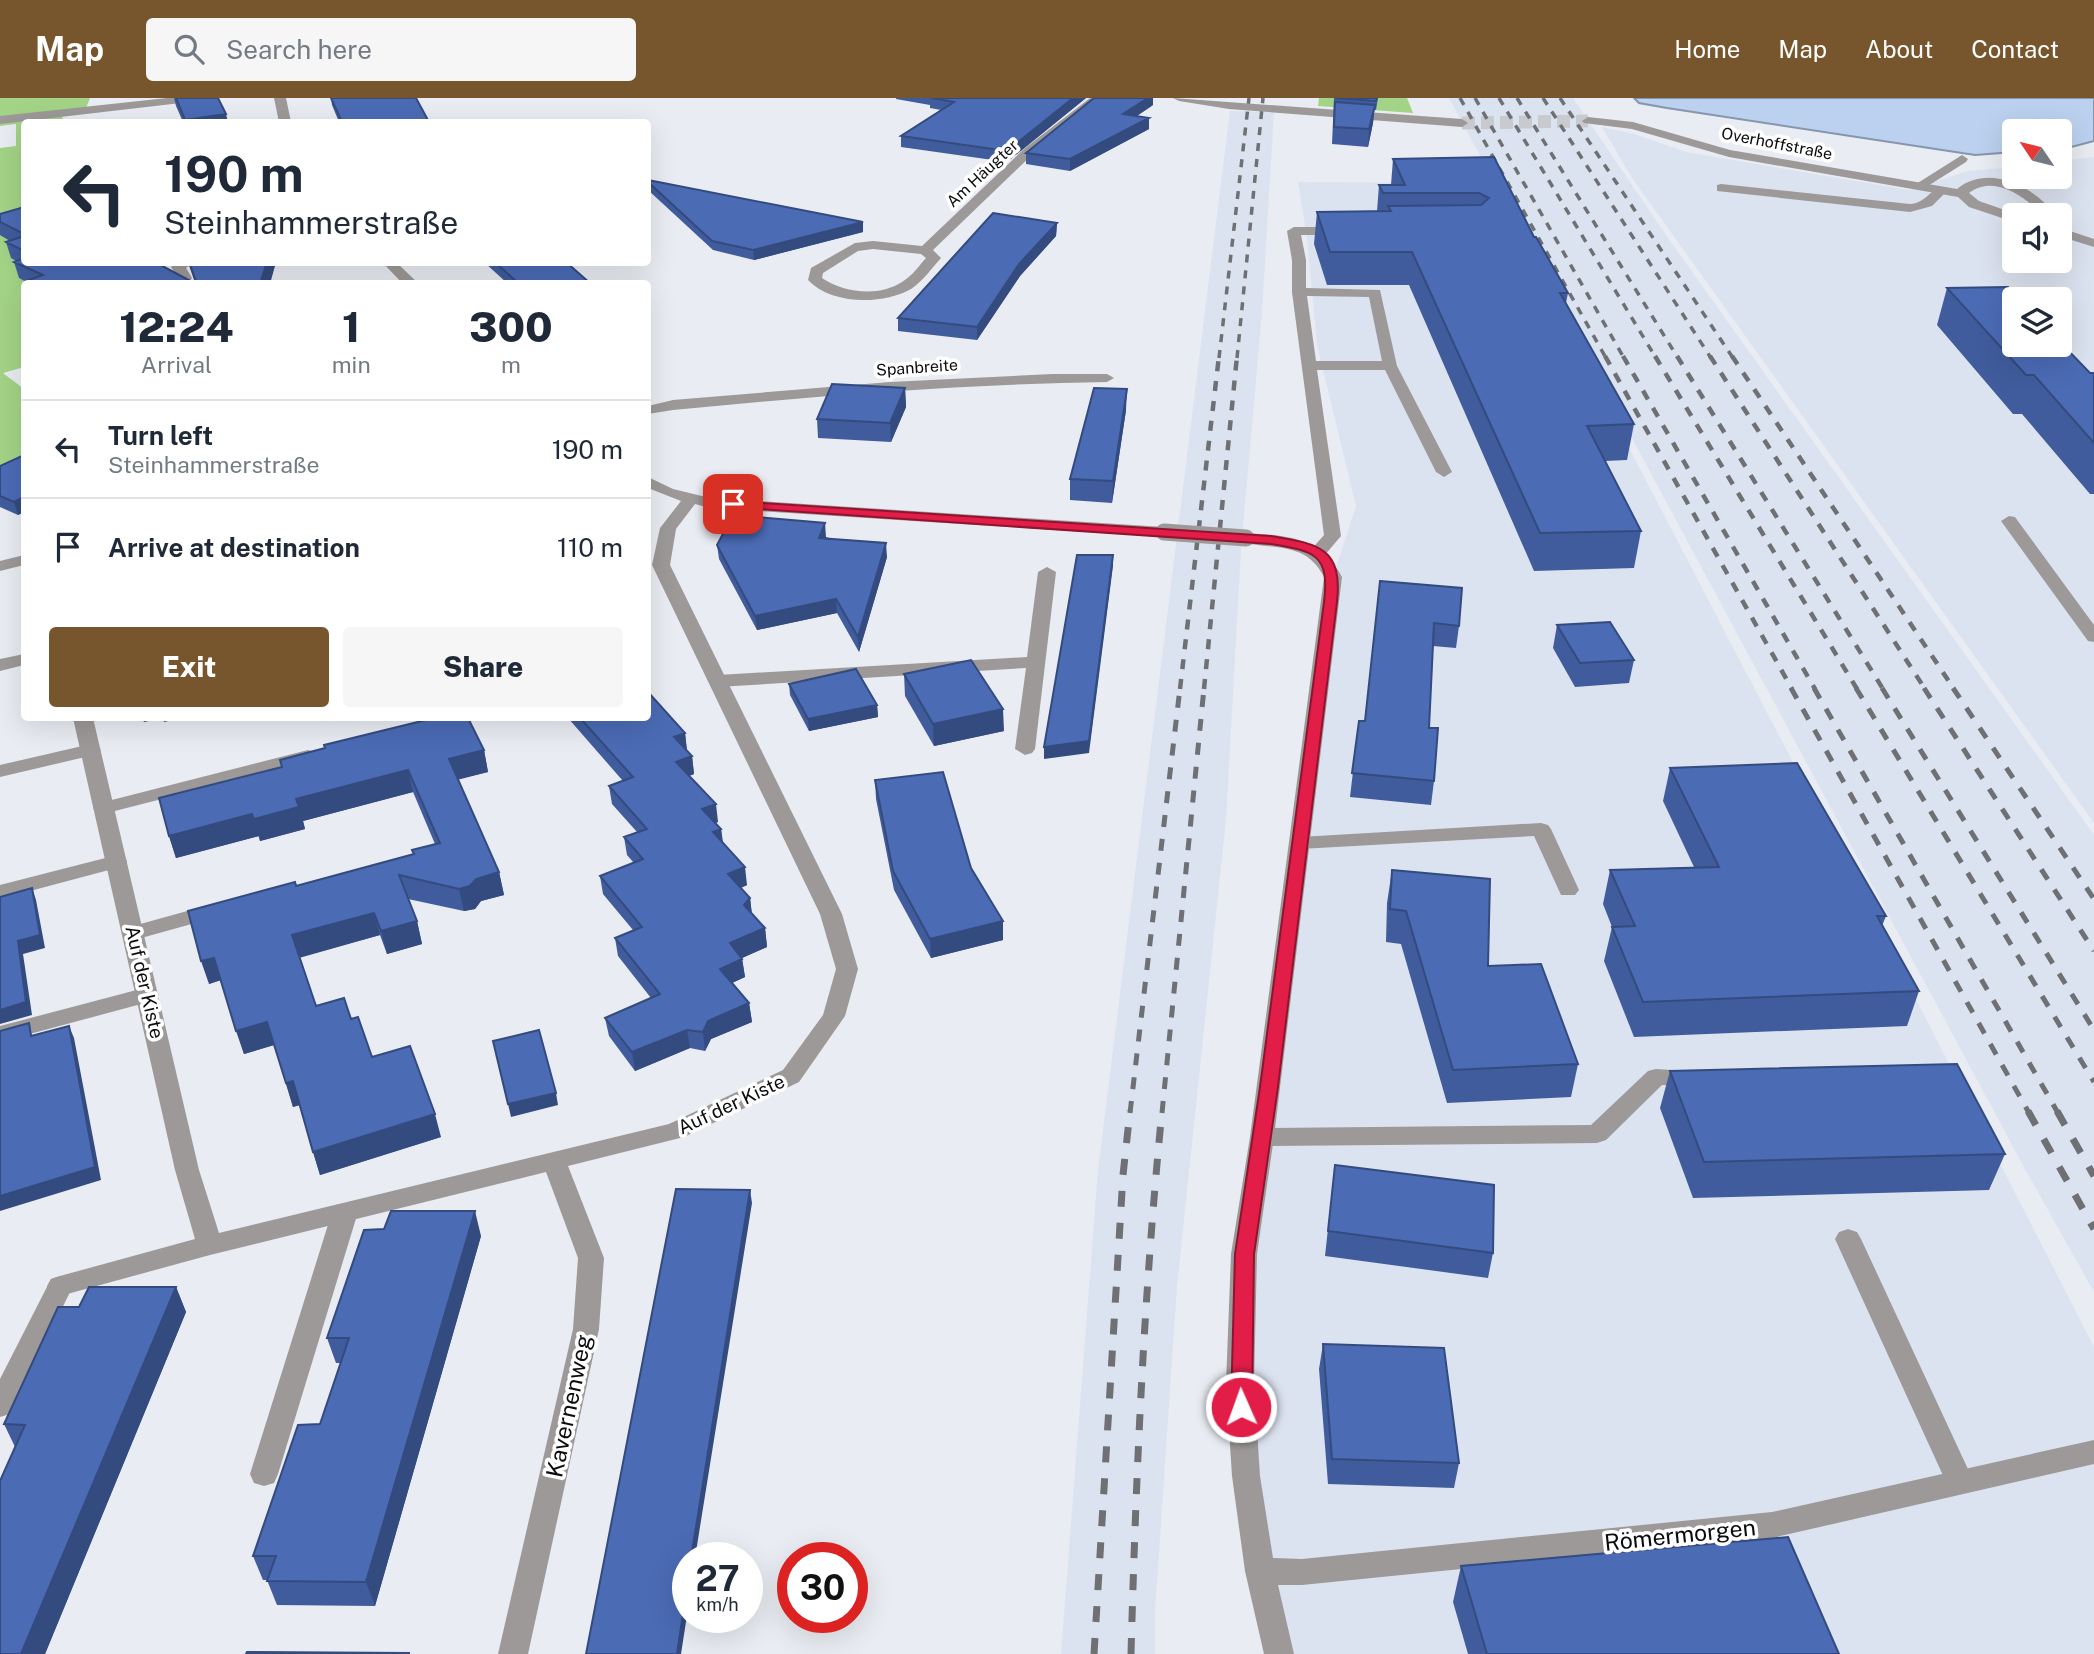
<!DOCTYPE html>
<html lang="en">
<head>
<meta charset="utf-8">
<style>
  body { margin:0; font-family:"Public Sans",sans-serif; background:#f6f6f7; color:#1f2937; height:100vh; display:flex; flex-direction:column; font-size:26px; white-space:nowrap }
  * { box-sizing:border-box; margin:0 }
  p { font-size:23px; color:#747a83 }
  .icon { flex:none; width:38px; height:38px; fill:none; stroke:currentColor; stroke-width:2; stroke-linecap:round; stroke-linejoin:round }
  .map { position:relative; flex:1; overflow:hidden }
  .sheet { position:absolute; left:21px; top:182px; width:630px; height:441px; display:flex; flex-direction:column; background:#fff; border-radius:7px; box-shadow:0 7px 28px #0002 }
  .sheet>* { flex:none }
  .hud { position:absolute; left:21px; top:21px; width:630px; height:147px; border-radius:7px; box-shadow:0 7px 28px #0002; background:#fff; color:#1f2937; overflow:hidden }
  .needle { width:46px; rotate:305deg }
  .buttons { position:absolute; left:2002px; top:21px; display:grid; gap:14px }
  .buttons a { display:grid; place-items:center; width:70px; height:70px; border-radius:7px; background:#fff; box-shadow:0 7px 28px #0002; font-size:35px }
  .speed { position:absolute; left:672px; top:1444px; display:flex; gap:14px; font-size:35px; font-weight:700; text-align:center }
  .speed>* { display:grid; place-content:center; width:91px; height:91px; border-radius:50%; background:#fff; box-shadow:0 7px 28px #0002; line-height:1 }
  .speed small { font-size:18px; font-weight:400 }
  .speed .limit { border:10px solid #d22; background:#fff; color:#111 }
  .pin { position:absolute; display:grid; place-items:center; width:60px; height:60px; color:#fff; margin:-30px; border-radius:14px; box-shadow:0 4px 10px #0006 }
  .me { position:absolute; width:77px; margin:-38px; rotate:358deg; stroke-linejoin:round; filter:drop-shadow(0 0 5px #0008) }
  .turn { display:flex; align-items:center; gap:24px; height:147px; padding:0 28px; font-size:32px }
  .turn .icon { width:91px; height:91px; stroke-width:2.5 }
  .turn b { display:block; font-size:49px; line-height:60px }
  .eta { display:flex; justify-content:space-evenly; align-items:center; height:119px; text-align:center }
  .eta b { font-size:42px; font-weight:800; line-height:49px }
  .button { display:flex; gap:14px; margin-top:auto; padding:14px 28px }
  .button a { flex:1; height:80px; border-radius:7px; background:#77562d; color:#fff; font-size:28px; font-weight:800; line-height:80px; text-align:center }
  .button a+a { background:#f6f6f7; color:#1f2937 }
  ul { padding:0; list-style:none }
  li { display:flex; align-items:center; gap:21px; height:98px; padding:0 28px; border-top:2px solid #e0e1e3 }
  li div { flex:1 }
  li b { display:block; font-size:26px }
  li em { font-style:normal }
  header { display:flex; align-items:center; gap:42px; box-sizing:border-box; height:98px; padding:0 35px; background:#77562d; color:#fff }
  header strong { font-size:33px }
  nav { display:flex; gap:38px; margin-inline-start:auto; font-size:24px }
  .search { width:490px; height:63px; background:#f6f6f7; display:flex; align-items:center; gap:18px; box-sizing:border-box; padding:0 24px; border-radius:7px; color:#747a83; font-size:26px }
  .map>svg:first-child { display:block }
  .built { fill:#dce3f0; fill-rule:evenodd }
  .green { fill:#a2d386 }
  .water { fill:#bbd1ef; stroke:#8696ac; stroke-width:2 }
  .lines { fill:none; stroke-linecap:round; stroke-linejoin:round }
  .street-tunnel { stroke:#c8cad0; stroke-width:13; stroke-dasharray:13 6; stroke-linecap:butt }
  .lane { fill:#9c9998; fill-rule:evenodd }
  .street { fill:#9c9998; fill-rule:evenodd }
  .rail-far3 { stroke:#6e7074; stroke-width:3.5; stroke-dasharray:8 8; stroke-linecap:butt }
  .rail-far2 { stroke:#6e7074; stroke-width:4.5; stroke-dasharray:10 10; stroke-linecap:butt }
  .rail-far1 { stroke:#6e7074; stroke-width:5; stroke-dasharray:12 12; stroke-linecap:butt }
  .rail { stroke:#6e7074; stroke-width:7; stroke-dasharray:16 16; stroke-linecap:butt }
  .street-bridge { stroke:#9c9998; stroke-width:17 }
  .wall { fill:#405c9c }
  .shaded-wall { fill:#344b7f }
  .building { fill:#4b6bb5; stroke:#344b7f; stroke-width:2 }
  .route { fill:#e11d48; stroke:#92132f; stroke-width:2 }
  .labels { text-anchor:middle; stroke-width:7; stroke-linejoin:round; paint-order:stroke }
  .far-street-label { font-size:16px; fill:#0b0c0e; stroke:#fff }
  .street-label { font-size:19px; fill:#0b0c0e; stroke:#fff }
  .near-street-label { font-size:23px; fill:#0b0c0e; stroke:#fff }
</style>
</head>
<body>
<header>
<strong>Map</strong>
<div class="search"><svg class="icon" aria-label="search" viewBox="0 0 24 24"><circle cx="10" cy="10" r="6"/><path d="M15 15l6 6"/></svg>Search here</div>
<nav><a>Home</a><a>Map</a><a>About</a><a>Contact</a></nav>
</header>
<div class="map">
<svg width="2094" height="1556" viewBox="0 0 2094 1556">
  <rect width="100%" height="100%" fill="#e9ecf2"/>
  <path class="built" d="M1449,0H1573L1668,140L2094,737V1194L2025,1071Z
    M1230,13L1274,14L1262,214L1241,452L1226,722L1177,1189L1155,1514V1556H1061L1098,1072Z
    M1602,29L1634,36L1686,54L1909,92L1968,73L2014,69V79H2060V63L2094,59V725L1632,80ZM2014,117H2060V163H2014ZM2014,201H2060V247H2014Z
    M1298,84L1491,85L1896,862L2094,1249V1556H1279L1240,1286L1333,479L1356,408L1317,247L1307,140Z"/>
  <path class="green" d="M0,0H90L86,10L62,14L63,24H24V164L93,185L24,186V269L3,275L24,291V366L0,377V50L16,48V26L0,28Z
    M1319,0H1407L1413,15L1318,8Z"/>
  <path class="water" d="M1634,0H2094V43L2060,52V33H2014V54L1975,57L1667,10L1639,5Z"/>
  <g class="lines">
    <path class="street-tunnel" d="M1462,25L1588,23"/>
    <path class="lane" d="M167,0H204L198,3L0,26V18Z
      M1962,57L1968,61L1966,64L1923,91L1919,92L1913,88Z
      M1721,86L1910,106C1925,105 1929,93 1941,89L1947,93L1932,108L1910,114L1717,93V87Z
      M1294,129H1344L1351,133L1344,137H1301L1306,162V190L1380,192L1397,268L1452,374L1444,379L1436,374L1385,272H1317L1341,438L1324,458L1318,459L1309,454L1324,437L1292,194V162L1287,133ZM1307,198L1369,199L1382,263H1316Z
      M176,164H193L186,170L192,180L190,183H180L171,169Z
      M2009,418L2015,419L2094,527V544L2088,543L2001,423Z
      M24,457V467L0,473V463Z
      M1047,469L1056,474L1035,651L1032,655L1025,657L1015,651L1026,570L718,589L709,583L718,577L1027,559L1038,474Z
      M24,556V567L0,573V561Z
      M91,646L101,652L98,656L0,679V667Z
      M308,652L315,654L318,658L315,662L103,716L96,714L93,710L96,706Z
      M1541,725L1548,727L1551,731L1579,792L1575,797H1561L1534,738L1300,751L1293,749L1290,745L1293,741L1300,739Z
      M117,757L124,758L127,763L124,768L0,801V787Z
      M216,805L224,807L227,812L224,817L134,842L126,840L123,835L126,830Z
      M148,889L156,892L159,897L156,902L0,944V928Z
      M1656,971L1704,974L1708,980L1704,986L1696,988L1662,987L1606,1042L1597,1045L1262,1048L1253,1045L1250,1039L1253,1033L1262,1030L1591,1027L1648,973Z
      M345,1105L354,1107L358,1114L278,1376L274,1385L264,1388L254,1385L250,1376L332,1114L336,1107Z
      M1848,1131L1857,1134L1861,1141L1974,1384L1970,1393L1960,1396L1950,1393L1946,1384L1835,1141L1839,1134Z
      M60,1178L69,1181L73,1188L10,1316L0,1319V1281L51,1181Z"/>
    <path class="street" d="M274,0H286L291,24H279Z
      M1090,0H1103L1034,55L933,152L941,160C932,170 922,184 911,191C883,207 831,207 808,182L811,170L855,145L873,143L922,148L1025,50ZM873,151L921,156L926,160C919,168 912,178 902,184C879,199 844,195 822,180L823,175L858,153Z
      M1173,0L1462,21L1468,25L1462,29L1229,11L1179,3Z
      M1588,19L1633,24L1730,52L1957,91C1989,65 2034,89 2056,117H2043C2024,98 1994,76 1969,95L1979,103L2019,117H2014V124L1969,109L1958,99L1729,59L1632,31L1584,25L1582,23Z
      M2067,132L2094,141V149L2062,139V133Z
      M382,164H396L419,186H403Z
      M1053,276H1107L1114,280L1107,284C962,286 818,298 673,312L648,316V308L673,302L890,284Z
      M648,379L673,391L710,400L1164,429L1172,434L1164,439L710,410L695,406L676,431L670,467L842,816L858,871L845,918L799,984L684,1039L568,1068L604,1160L599,1231L528,1556H498L573,1231L578,1160L546,1074L210,1157L60,1198L51,1195L47,1188L51,1181L60,1178L195,1141L175,1072L73,620H93L199,1072L219,1135L669,1026L783,972L823,917L836,871L820,816L652,467L660,430L681,403L648,390Z
      M1246,435C1287,438 1320,438 1342,479L1274,1039L1257,1156L1254,1286L1260,1378L1273,1460L1302,1461L1772,1414L2094,1342V1366L1772,1440L1302,1487H1278L1294,1556H1264L1245,1473L1232,1378L1226,1286L1231,1156L1250,1039L1324,479C1306,443 1273,452 1240,444L1238,440L1240,436Z"/>
    <path class="rail-far3" d="M1460,0L1606,260
      M1475,0L1624,260
      M1499,0L1656,260
      M1517,0L1678,260
      M1543,0L1711,260
      M1560,0L1733,260
      M1219,260L1249,0
      M1237,260L1263,0"/>
    <path class="rail-far2" d="M1605,258L1792,591
      M1623,258L1815,591
      M1655,258L1857,591
      M1677,258L1883,591
      M1710,258L1925,591
      M1732,258L1954,591
      M1180,591L1219,258
      M1204,591L1237,258"/>
    <path class="rail-far1" d="M1791,590L2029,1015
      M1814,590L2058,1015
      M1856,590L2094,984
      M1882,590L2094,932
      M1924,590L2094,853
      M1953,590L2094,801
      M1130,1015L1180,590
      M1162,1015L1204,590"/>
    <path class="rail" d="M2028,1013L2094,1131
      M2057,1013L2094,1078
      M1094,1556L1123,1077L1130,1013
      M1131,1556C1136,1375 1144,1194 1162,1013"/>
    <path class="street-bridge" d="M1164,434L1246,440"/>
  </g>
  <path class="wall" d="M174,0H218L228,24H183L176,8Z
    M331,0H416L429,24H339L332,7Z
    M896,0H1086L1007,64L901,49V38L941,12L930,10V7L896,1Z
    M1334,0H1378L1376,12H1374L1373,25L1368,49L1332,46Z
    M1153,7L1137,18L1149,31L1070,73L1026,66V55Z
    M1494,59L1534,139L1568,195L1566,205L1634,326L1627,362L1605,363L1641,433L1634,470L1534,473L1409,187H1327L1314,146L1317,114L1377,113L1379,87H1391L1393,61Z
    M648,82L863,124V134L754,162L713,152L648,92Z
    M24,109V164L195,185L188,164H276L269,186H30L19,180L14,164L16,163L11,160L6,144L10,143L0,137V116Z
    M1057,125L1056,138L1020,178L977,242L898,233V220Z
    M484,164H566L591,186H508Z
    M1947,190L2090,275H2094V396H2090L2022,316H2013L1937,227Z
    M905,290L906,309L891,344L818,340L817,321Z
    M1126,312L1112,405L1070,402V381Z
    M24,357V414L18,417L0,409V368Z
    M826,439L887,459L859,554L837,515L757,532L719,461L717,447Z
    M1380,483L1459,528L1456,550L1433,548L1429,630L1434,683L1431,707L1350,699L1359,623H1365Z
    M1557,527L1634,562L1629,585L1575,589L1553,550Z
    M904,576L1004,633L934,648L905,598Z
    M789,586L877,607L878,619L809,633L790,597Z
    M568,620H648L685,635L687,653L692,658L694,676L689,678L718,724L715,725L721,731L723,744L747,787L741,790L750,800L752,816L765,830L767,849L742,860L745,879L732,885L749,905L752,924L711,941L705,953L690,950L635,973L609,938L605,920L651,900L618,858L615,840L633,832L603,796L600,778L634,765L627,757L624,739L637,734L612,706L609,688L623,683Z
    M484,652L488,674L458,681L499,774L504,797L481,803L475,811L464,813L408,801L417,823L422,846L387,856L380,837L300,859L316,908L351,921L372,959L441,1039L320,1077L299,1007L293,1009L274,947L244,956L221,882L209,886L296,788L413,756L435,746L413,694L303,723L305,731L260,743L259,738L176,760L169,738Z
    M1670,670L1886,818L1882,828L1919,893L1907,928L1634,939L1604,863L1612,829L1603,806L1610,772L1694,769L1663,703Z
    M875,682L971,770L1003,842L931,860L894,792L876,701Z
    M1392,772L1488,868L1578,966L1571,999L1447,1005L1401,846L1386,844L1387,805Z
    M1670,973L2005,1056L1989,1092L1693,1100L1660,1010Z
    M1335,1067L1493,1155L1488,1180L1325,1158Z
    M481,1138L375,1508L277,1507L267,1482H263L253,1458L320,1326L340,1265H336L327,1240Z
    M176,1189L186,1214L45,1556H0L15,1349L4,1326L79,1209Z
    M1323,1246L1459,1365L1454,1390L1328,1386L1319,1271Z
    M1461,1468L1839,1556H1468L1453,1504Z"/>
  <path class="shaded-wall" d="M1073,0H1086L1007,64V53Z
    M1148,0H1153V7L1123,27V16Z
    M1375,7L1373,25L1368,49L1369,31Z
    M226,16L228,24H186L185,22Z
    M1149,20V31L1070,73V61Z
    M863,124V134L754,162L753,152Z
    M1057,125L1056,138L1020,178L977,242V229L1019,166Z
    M267,164H276L270,186H260Z
    M905,290L906,309L891,344L890,325Z
    M1127,291L1126,312L1112,405L1113,383Z
    M24,399V414L18,417L14,404Z
    M825,425L826,439L820,454L819,440Z
    M886,445L887,459L859,554L858,539Z
    M1113,457V468L1089,655L1044,661V649Z
    M836,501L837,515L757,532L755,518Z
    M877,607L878,619L809,633L808,621Z
    M1003,611L1004,633L934,648L933,626Z
    M142,620H181L164,624L163,620L144,624Z
    M685,635L687,653L676,657L674,639Z
    M484,652L488,674L453,683L449,661Z
    M692,658L694,676L679,682L676,664Z
    M408,672L413,694L303,723L305,731L260,743L254,721L296,701Z
    M716,706L718,724L705,729L702,711Z
    M252,716L259,738L176,760L169,738Z
    M721,731L723,749L713,734Z
    M745,769L747,787L730,794L728,776Z
    M499,774L504,797L481,803L475,811L464,813L459,791L476,781Z
    M32,790L36,802L45,850L23,856L32,917L0,926V912Z
    M750,800L752,818L744,807Z
    M374,815L380,837L299,860L292,837Z
    M417,823L422,846L387,856L381,833Z
    M1003,823V842L931,860L930,841Z
    M765,830L767,849L733,864L730,845Z
    M214,860L221,882L209,886L201,863Z
    M742,861L745,879L723,889L720,871Z
    M749,905L752,924L711,941L705,953L703,934L708,923Z
    M267,924L274,947L244,956L236,933Z
    M69,928L74,940L101,1082L0,1113V1098Z
    M687,932L690,950L635,973L632,954Z
    M293,983L300,1007L293,1009L286,985Z
    M556,995L558,1007L511,1019L508,1006Z
    M435,1016L441,1039L320,1077L313,1054Z
    M750,1092L752,1105L695,1460H691Z
    M475,1113L481,1138L375,1508L366,1484Z
    M176,1189L186,1214L45,1556H21Z
    M688,1482V1511L681,1556H677Z"/>
  <path class="building" d="M176,0H218L226,16L185,22Z
    M331,0H416L429,24H342Z
    M932,0H1073L1007,53L901,38L954,4Z
    M1094,0H1148L1123,16L1149,20L1070,61L1026,55Z
    M1335,0H1377L1376,3Z
    M1335,4L1375,7L1369,31L1334,29Z
    M1494,59L1534,139H1536L1568,195H1560L1634,326L1587,328L1641,433L1540,435L1412,154H1330L1317,114L1391,113L1388,108L1481,107L1489,100L1479,95H1383L1379,87H1405L1393,61Z
    M648,82L863,124L753,152L712,143L648,84Z
    M24,109V136L0,124V116Z
    M993,115L1057,125L1019,166L977,229L898,220Z
    M24,138V153L6,144Z
    M24,160V164H155L196,186H39L29,182L43,177L14,164Z
    M189,164H267L260,186H197Z
    M495,164H566L591,186H519Z
    M2008,189L2019,201H2014V247H2060V244L2090,275H2094V345L2034,277H2026L1947,190Z
    M832,286L905,290L890,325L817,321Z
    M1094,290L1127,291L1113,383L1070,381Z
    M24,357V399L14,404L0,398V368Z
    M733,417L825,425L819,440L886,445L858,539L836,501L755,518L717,447Z
    M1077,457H1113L1089,643L1044,649Z
    M1380,483L1462,490L1459,528L1434,525L1429,630H1438L1434,683L1352,675L1359,623H1365Z
    M1610,524L1634,562L1580,565L1557,527Z
    M971,562L1003,611L933,626L904,576Z
    M856,571L877,607L808,621L789,586Z
    M648,594L685,635L674,639L692,658L676,664L716,706L702,711L721,731L713,734L745,769L728,776L750,800L744,807L765,830L730,845L742,861L720,871L749,905L708,923L703,934L687,932L632,954L605,920L660,896L615,840L642,829L600,778L643,761L624,739L647,731L609,688L633,679L580,620H648Z
    M434,620H468L484,652L449,661L499,774L476,781L470,788L459,791L399,777L417,823L381,833L374,815L292,837L316,908L344,900L351,921L358,919L372,959L410,948L435,1016L313,1054L293,983L286,985L267,924L236,933L214,860L201,863L188,813L295,784L296,788L414,756L412,752L440,745L408,672L296,701L299,709L254,721L252,716L169,738L159,700L282,669L280,662L325,650L324,647Z
    M1797,665L1886,818H1877L1919,893L1643,904L1612,829L1635,828L1610,772L1719,769L1670,670Z
    M943,674L971,770L1003,823L930,841L893,773L875,682Z
    M1392,772L1490,781L1488,868L1541,866L1578,966L1453,972L1406,813L1390,811Z
    M32,790L40,837L18,843L26,904L0,912V799Z
    M29,925L31,938L69,928L95,1069L0,1098V933Z
    M539,932L556,995L508,1006L493,943Z
    M1957,966L2005,1056L1704,1064L1670,973Z
    M1335,1067L1494,1087L1493,1155L1328,1133Z
    M676,1091L750,1092L691,1460H688V1482L677,1556H586Z
    M391,1113H475L366,1484L267,1483L276,1458H253L298,1327L320,1326L349,1240H327L364,1132L384,1131Z
    M89,1189H176L21,1556H0V1383L25,1327L4,1326L58,1209H79Z
    M1323,1246L1444,1250L1459,1365L1332,1361Z
    M1788,1439L1839,1556H1487L1461,1468Z
    M247,1554L410,1555L246,1556Z"/>
  <path class="route" d="M733,403L1271,438C1318,446 1343,449 1337,504L1278,989L1254,1156L1252,1309L1249,1315L1241,1318L1234,1315L1231,1309L1235,1156L1260,989L1324,504C1330,456 1314,453 1271,446L728,409L727,406Z"/>
  <g class="labels">
    <g class="far-street-label">
      <text transform="translate(1777 45) rotate(11)" y="6">Overhoffstraße</text>
      <text transform="translate(982 75) rotate(-43)" y="6">Am Häugter</text>
      <text transform="translate(917 269) rotate(-4)" y="6">Spanbreite</text>
    </g>
    <g class="street-label">
      <text transform="translate(145 884) rotate(77)" y="7">Auf der Kiste</text>
      <text transform="translate(731 1006) rotate(-25)" y="7">Auf der Kiste</text>
    </g>
    <g class="near-street-label">
      <text transform="translate(569 1308) rotate(-78)" y="8">Kavernenweg</text>
      <text transform="translate(1680 1437) rotate(-6)" y="8">Römermorgen</text>
    </g>
  </g>
</svg>
<div class="buttons">
<a><svg class="needle" viewBox="-14 -14 28 28"><path d="M0-13l5 13h-10z" fill="#e53935"/><path d="M0 13l5-13h-10z" fill="#747a83"/></svg></a>
<a><svg class="icon" aria-label="sound" viewBox="0 0 24 24"><path d="M4 9h4l5-4v14l-5-4H4zM17 9q2 3 0 6"/></svg></a>
<a><svg class="icon" aria-label="layers" viewBox="0 0 24 24"><path d="M12 4l9 5-9 5-9-5zM3 14l9 5 9-5"/></svg></a>
</div>
<div class="speed"><div>27<small>km/h</small></div><div class="limit">30</div></div>
<div class="pin" style="left:733px;top:406px;background:#d93025"><svg class="icon" aria-label="arrive" viewBox="0 0 24 24"><path d="M6 21V4h12l-3 4 3 4H6"/></svg></div>
<svg class="me" style="left:1241px;top:1309px" viewBox="-20 -20 40 40"><circle r="17" fill="#e11d48" stroke="#fff" stroke-width="3"/><path d="M0-11L8 9 0 5-8 9z" fill="#fff"/></svg>
<div class="hud">
<div class="turn"><svg class="icon" aria-label="left" viewBox="0 0 24 24"><path d="M17 20v-9H6M10 6l-5 5 5 5"/></svg><div><b>190 m</b>Steinhammerstraße</div></div>
</div>
<section class="sheet">
<div class="eta">
<div><b>12:24</b><p>Arrival</p></div>
<div><b>1</b><p>min</p></div>
<div><b>300</b><p>m</p></div>
</div>
<ul>
<li><svg class="icon" aria-label="left" viewBox="0 0 24 24"><path d="M17 20v-9H6M10 6l-5 5 5 5"/></svg><div><b>Turn left</b><p>Steinhammerstraße</p></div><em>190 m</em></li>
<li><svg class="icon" aria-label="arrive" viewBox="0 0 24 24"><path d="M6 21V4h12l-3 4 3 4H6"/></svg><div><b>Arrive at destination</b></div><em>110 m</em></li>
</ul>
<div class="button"><a>Exit</a><a>Share</a></div>
</section>
</div>
</body>
</html>
